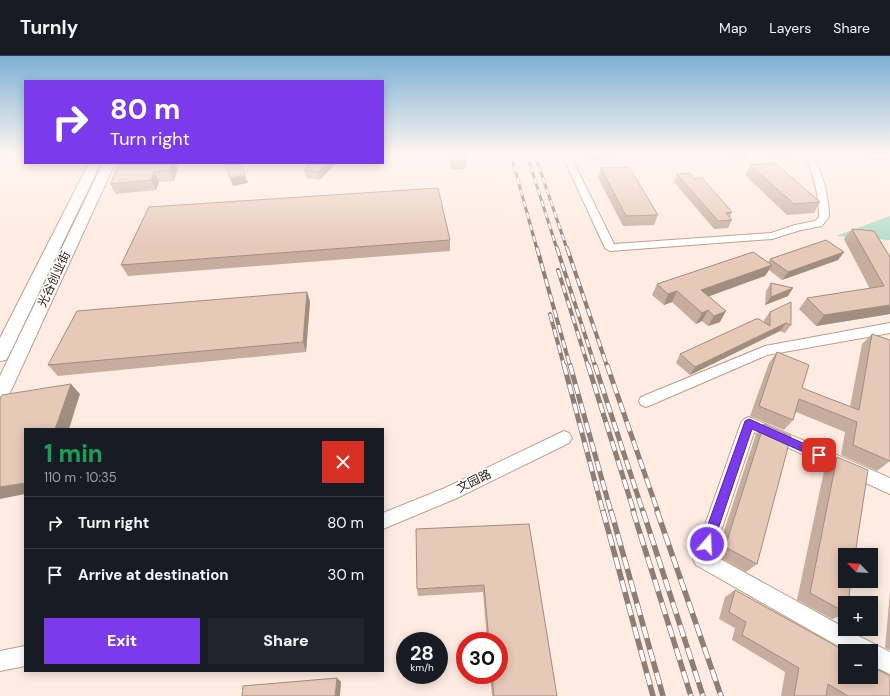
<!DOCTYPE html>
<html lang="en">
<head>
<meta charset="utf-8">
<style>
  body { margin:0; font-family:"DM Sans","Noto Sans SC",sans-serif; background:#20242c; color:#f1f3f6; height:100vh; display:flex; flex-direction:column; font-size:15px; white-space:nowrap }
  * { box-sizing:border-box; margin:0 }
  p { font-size:13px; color:#9ea1a6 }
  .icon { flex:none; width:22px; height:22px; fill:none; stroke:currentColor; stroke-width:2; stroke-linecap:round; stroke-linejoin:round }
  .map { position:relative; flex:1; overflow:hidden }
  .side { position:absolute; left:24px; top:372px; width:360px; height:244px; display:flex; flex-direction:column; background:#171b24; border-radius:0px; box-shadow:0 2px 10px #0003 }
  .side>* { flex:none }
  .hud { position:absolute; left:24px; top:24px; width:360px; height:84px; border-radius:0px; box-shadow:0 2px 10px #0003; background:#7c3aed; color:#fff; overflow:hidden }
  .needle { width:26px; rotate:295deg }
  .controls { position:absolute; left:838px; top:492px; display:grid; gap:8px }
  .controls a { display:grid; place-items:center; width:40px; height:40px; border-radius:0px; background:#171b24; box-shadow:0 2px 10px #0003; font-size:20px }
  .speed { position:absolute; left:396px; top:576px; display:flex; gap:8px; font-size:20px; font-weight:700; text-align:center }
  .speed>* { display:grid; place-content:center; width:52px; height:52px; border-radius:50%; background:#171b24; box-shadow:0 2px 10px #0003; line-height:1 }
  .speed small { font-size:10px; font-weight:400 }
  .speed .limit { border:6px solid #d22; background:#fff; color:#111 }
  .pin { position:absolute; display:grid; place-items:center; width:34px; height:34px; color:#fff; margin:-17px; border-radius:8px; box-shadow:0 2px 6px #0006 }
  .me { position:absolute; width:44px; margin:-22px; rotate:19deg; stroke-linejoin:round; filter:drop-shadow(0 0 3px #0008) }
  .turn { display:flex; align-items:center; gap:14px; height:84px; padding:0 20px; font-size:18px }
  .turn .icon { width:52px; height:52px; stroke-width:2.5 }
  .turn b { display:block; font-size:28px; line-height:34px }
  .round { display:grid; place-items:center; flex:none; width:42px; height:42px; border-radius:0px; background:#20242c }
  .summary { display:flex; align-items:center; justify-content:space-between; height:68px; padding:0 20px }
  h1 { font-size:24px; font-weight:800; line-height:30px; color:#1e9e55 }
  .button { display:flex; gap:8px; margin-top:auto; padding:8px 20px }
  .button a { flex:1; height:46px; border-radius:0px; background:#7c3aed; color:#fff; font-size:16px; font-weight:800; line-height:46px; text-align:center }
  .button a+a { background:#20242c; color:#f1f3f6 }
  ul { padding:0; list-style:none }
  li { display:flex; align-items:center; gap:12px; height:52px; padding:0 20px; border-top:1px solid #363941 }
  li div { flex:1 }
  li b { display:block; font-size:15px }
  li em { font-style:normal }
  header { display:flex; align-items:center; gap:24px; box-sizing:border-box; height:56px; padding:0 20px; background:#171b24; border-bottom:1px solid #363941 }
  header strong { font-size:19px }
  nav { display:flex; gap:22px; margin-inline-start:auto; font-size:14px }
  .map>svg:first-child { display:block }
  .green { fill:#b6ddc9 }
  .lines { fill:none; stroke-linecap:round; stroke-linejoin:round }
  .minor-casing { stroke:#bc9e8f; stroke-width:2 }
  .major-casing { stroke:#bc9e8f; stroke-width:2 }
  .minor { fill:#fff; fill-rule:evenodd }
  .major { fill:#fff; fill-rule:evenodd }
  .rail-far3-casing { stroke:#8d7e76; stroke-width:3 }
  .rail-far2-casing { stroke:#8d7e76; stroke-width:4 }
  .rail-far1-casing { stroke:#8d7e76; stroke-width:5 }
  .rail-casing { stroke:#8d7e76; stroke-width:5.5 }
  .rail-far3 { stroke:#fdfdfd; stroke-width:2; stroke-dasharray:6; stroke-linecap:butt }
  .rail-far2 { stroke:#fdfdfd; stroke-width:2.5; stroke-dasharray:8; stroke-linecap:butt }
  .rail-far1 { stroke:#fdfdfd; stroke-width:3.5; stroke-dasharray:10; stroke-linecap:butt }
  .rail { stroke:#fdfdfd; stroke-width:4; stroke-dasharray:12; stroke-linecap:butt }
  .wall { fill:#c7ad9e }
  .shaded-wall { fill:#a28d81 }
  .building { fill:#e7c9b8; stroke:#a28d81 }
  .route { fill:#7c3aed; stroke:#51269a }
  .labels { text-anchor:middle; stroke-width:3.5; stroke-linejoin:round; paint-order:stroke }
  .street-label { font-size:12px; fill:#2f241d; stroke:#fdfdfd }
</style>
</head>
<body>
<header>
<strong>Turnly</strong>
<nav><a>Map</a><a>Layers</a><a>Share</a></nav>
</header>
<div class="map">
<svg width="890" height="640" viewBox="0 0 890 640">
  <rect width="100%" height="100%" fill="#feebe1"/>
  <path class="green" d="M890,160V184L836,180Z"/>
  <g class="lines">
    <g class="minor-casing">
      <path id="minor" d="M562,99H570L614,188L771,177L795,169L815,165L819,161C819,138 814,119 804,99H812C823,119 829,139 829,161L822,170L801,174L772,183L610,195L605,192Z
        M864,99H890V104L868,102Z
        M890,267V277L767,299L651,349L646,351L641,349L639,345L641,341L765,290Z
        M749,361L890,422V438L754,376L713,499L845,572V573L890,596V618L871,609V595H847L696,509L693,503L741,367L744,363Z
        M564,375L569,377L572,382L569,387L457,442L383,473V457L445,432Z
        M25,590V610L0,615V595Z"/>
    </g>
    <g class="major-casing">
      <path id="major" d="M89,107H101L9,299L6,304L0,305V282Z
        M103,107H115L9,339L7,344L0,346V320Z"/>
    </g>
    <use href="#minor" class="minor"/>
    <use href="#major" class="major"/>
    <g class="rail-far3-casing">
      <path id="rail-far3" d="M511,99L537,193
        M527,99L557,193
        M535,99L567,193"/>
    </g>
    <g class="rail-far2-casing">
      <path id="rail-far2" d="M537,192L570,310
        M557,192L595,310
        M567,192L607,310
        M558,214L588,310
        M550,258L564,310"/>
    </g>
    <g class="rail-far1-casing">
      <path id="rail-far1" d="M564,309L603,456
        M570,309L611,456
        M588,309L634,456
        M595,309L643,456
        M607,309L658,456"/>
    </g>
    <g class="rail-casing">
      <path id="rail" d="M603,455L653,640
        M611,455L663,640
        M633,455L691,640
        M643,455L703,640
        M657,455L721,640"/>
    </g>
    <use href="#rail-far3" class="rail-far3"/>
    <use href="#rail-far2" class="rail-far2"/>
    <use href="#rail-far1" class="rail-far1"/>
    <use href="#rail" class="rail"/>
  </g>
  <path class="wall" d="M396,99H412V101L396,100Z
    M450,99H465L466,105V113H451Z
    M586,99H615L614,103L588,104Z
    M647,99H658L657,101Z
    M719,99H748L745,104Z
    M765,99H796L794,103L789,102L788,104L767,102Z
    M120,107L178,113L174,125L159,126L156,134L116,138L110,128Z
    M336,107L320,124L306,122L304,114Z
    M750,109L820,146L814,157L787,159L745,119Z
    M601,112L658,159L654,169L623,170L598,122Z
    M677,118L695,123L732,156L730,161L732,164L728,172L714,173L674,126Z
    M852,173L874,175L890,258L816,270L799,253L807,242L870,233L844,183Z
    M450,184V195L128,220L121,209Z
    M844,196L838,204L782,224L769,214L765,220L709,240L720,266L708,270L702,265L696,268L672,246L664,249L652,239L657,228L768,206L770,203Z
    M771,227L793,232L788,240L765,249L766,235Z
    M307,236L310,246L306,296L58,320L48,309Z
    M770,256L791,269L785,277L780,275L690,319L676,307L680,298L764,267V264Z
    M872,278L890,405L877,415L841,399L845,376L796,356L793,364L784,374L750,360L769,307L777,296L802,332L850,351L862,288Z
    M764,368L757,508L746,516L716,499L756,378Z
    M837,401L845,547V558L832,563L797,544L825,410Z
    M529,468L557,640H492L490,619H499V585H487L483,536L418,540L417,533Z
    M735,534L890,640H781L785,616L732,584L735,572L719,563L725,541Z
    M890,536V594L885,592Z"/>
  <path class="shaded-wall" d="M0,99H6L0,103Z
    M172,107H175L178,113L174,125L170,114Z
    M327,107H336L320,124L318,116Z
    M154,116L159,126L156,134L151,124Z
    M245,119L248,127L233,130L230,122Z
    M844,196L838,204L782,224L788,216Z
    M772,209L765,220L696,245L701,234Z
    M793,232L788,240L765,249L771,241Z
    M677,235L672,246L664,249L668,238Z
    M307,236L310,246L306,296L303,286Z
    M890,249V258L816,270L824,259Z
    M708,254L702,265L696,268L702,257Z
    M726,255L720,266L708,270L714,260Z
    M786,267L780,275L690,319L695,311Z
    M71,328L80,338L69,373H55Z
    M25,427V438L0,443V431Z
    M337,622L341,626L340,640H335Z"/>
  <path class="building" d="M451,99H465L466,105L451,106Z
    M120,107H172L170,114L154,116L151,124L110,128Z
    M225,107H241L245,119L230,122Z
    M311,107H327L318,116L304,114Z
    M775,107L820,146L794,148L750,109Z
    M629,111L658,159L626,160L601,112Z
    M690,117L695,123L702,122L732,156L726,157L732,164L718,165L677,118Z
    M438,132L450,184L121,209L149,151Z
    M852,173L874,175L890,201V249L824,259L807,242L884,230Z
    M826,184L844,196L788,216L770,203Z
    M753,196L772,209L701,234L726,255L714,260L708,254L702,257L677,235L668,238L657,228Z
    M771,227L793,232L771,241Z
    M307,236L303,286L48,309L77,255Z
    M791,246V269L786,267L695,311L680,298L756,263H759L770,270V256Z
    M872,278L890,284V405L853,389L857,366L799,343L793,364L759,350L777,296L809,309L802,332L859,354Z
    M71,328L55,373H25V427L0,431V342L2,339Z
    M764,368L791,380L757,508L725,491Z
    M837,401L868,414L855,499H845V525H851L848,547H845V556L810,537Z
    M529,468L557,640H494L492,619H499V585H489L484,529L417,533L416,473Z
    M735,534L845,595V621H871V610L890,620V640H848L828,628L826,640H794L799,612L742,579L746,566L729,556Z
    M337,622L335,640H242L243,630Z"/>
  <linearGradient id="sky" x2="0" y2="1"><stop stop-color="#7cb0d4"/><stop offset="0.52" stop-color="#fff6f2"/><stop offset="1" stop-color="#fff6f2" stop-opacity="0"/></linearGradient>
  <rect width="890" height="189" fill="url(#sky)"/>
  <path class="route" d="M749,363L823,396L825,399L823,402L819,403L752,373L713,488L711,492L707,493L703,492L701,488L744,368L745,365Z"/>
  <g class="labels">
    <g class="street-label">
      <text transform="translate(54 223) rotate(-65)" y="4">光谷创业街</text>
      <text transform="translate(474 425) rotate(-26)" y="4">文园路</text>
    </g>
  </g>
</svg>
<div class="controls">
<a><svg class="needle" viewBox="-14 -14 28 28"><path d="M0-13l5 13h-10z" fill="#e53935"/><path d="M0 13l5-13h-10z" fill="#9ea1a6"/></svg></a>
<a>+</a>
<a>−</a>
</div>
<div class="speed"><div>28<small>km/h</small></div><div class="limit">30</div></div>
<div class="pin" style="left:819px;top:399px;background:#d93025"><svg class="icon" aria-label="arrive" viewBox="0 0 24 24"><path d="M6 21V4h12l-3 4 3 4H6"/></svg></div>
<svg class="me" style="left:707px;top:488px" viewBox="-20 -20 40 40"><circle r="17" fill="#7c3aed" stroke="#fff" stroke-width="3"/><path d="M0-11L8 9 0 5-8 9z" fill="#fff"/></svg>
<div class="hud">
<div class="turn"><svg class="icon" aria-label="right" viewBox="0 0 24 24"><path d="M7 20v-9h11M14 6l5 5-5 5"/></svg><div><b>80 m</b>Turn right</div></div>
</div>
<section class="side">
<div class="summary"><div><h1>1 min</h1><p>110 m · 10:35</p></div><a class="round" style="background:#d93025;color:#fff"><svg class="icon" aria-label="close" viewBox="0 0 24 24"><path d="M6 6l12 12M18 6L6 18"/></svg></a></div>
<ul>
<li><svg class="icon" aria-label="right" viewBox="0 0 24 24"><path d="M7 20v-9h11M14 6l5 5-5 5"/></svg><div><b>Turn right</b></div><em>80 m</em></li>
<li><svg class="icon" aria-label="arrive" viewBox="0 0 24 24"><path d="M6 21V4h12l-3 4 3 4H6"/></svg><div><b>Arrive at destination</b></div><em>30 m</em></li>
</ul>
<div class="button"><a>Exit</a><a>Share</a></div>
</section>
</div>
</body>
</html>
